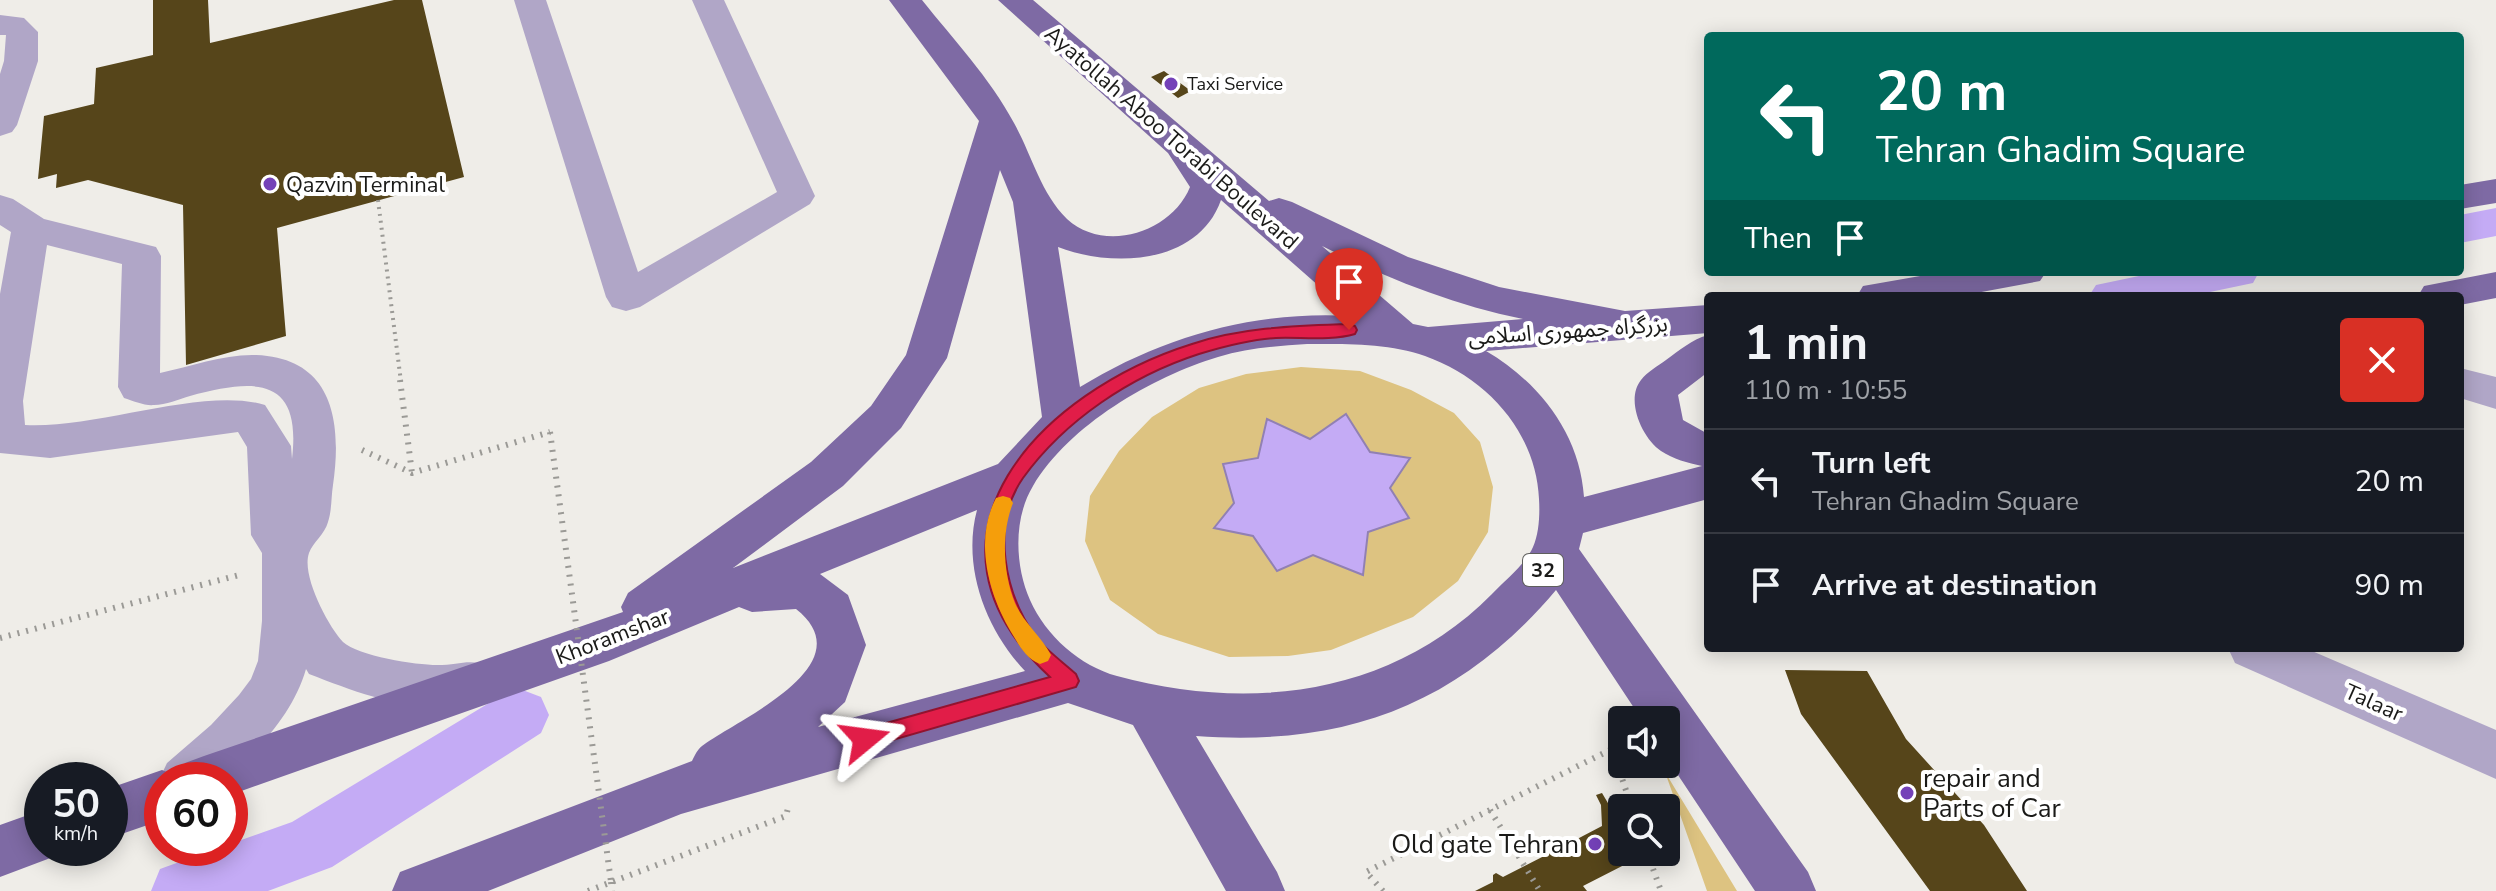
<!DOCTYPE html>
<html lang="en">
<head>
<meta charset="utf-8">
<style>
  body { margin:0; font-family:"Nunito Sans","Noto Sans Arabic",sans-serif; background:#20242c; color:#f1f3f6; height:100vh; display:flex; flex-direction:column; font-size:30px; white-space:nowrap }
  * { box-sizing:border-box; margin:0 }
  p { font-size:26px; color:#9ea1a6 }
  .icon { flex:none; width:44px; height:44px; fill:none; stroke:currentColor; stroke-width:2; stroke-linecap:round; stroke-linejoin:round }
  .map { position:relative; flex:1; overflow:hidden }
  .side { position:absolute; left:1704px; top:292px; width:760px; height:360px; display:flex; flex-direction:column; background:#171b24; border-radius:8px; box-shadow:0 4px 20px #0003 }
  .side>* { flex:none }
  .top-card { position:absolute; left:1704px; top:32px; width:760px; height:244px; border-radius:8px; box-shadow:0 4px 20px #0003; background:#00695c; color:#fff; overflow:hidden }
  .controls { position:absolute; left:1608px; top:706px; display:grid; gap:16px }
  .controls a { display:grid; place-items:center; width:72px; height:72px; border-radius:8px; background:#171b24; box-shadow:0 4px 20px #0003; font-size:40px }
  .speed { position:absolute; left:24px; top:762px; display:flex; gap:16px; font-size:40px; font-weight:700; text-align:center }
  .speed>* { display:grid; place-content:center; width:104px; height:104px; border-radius:50%; background:#171b24; box-shadow:0 4px 20px #0003; line-height:1 }
  .speed small { font-size:20px; font-weight:400 }
  .speed .limit { border:12px solid #d22; background:#fff; color:#111 }
  .pin { position:absolute; display:grid; place-items:center; width:68px; height:68px; color:#fff; margin:-82px -34px; border-radius:50% 50% 50% 0; rotate:-45deg; box-shadow:0 0 8px #0007 }
  .pin .icon { rotate:45deg }
  .me { position:absolute; width:88px; margin:-44px; rotate:74deg; stroke-linejoin:round; filter:drop-shadow(0 0 6px #0008) }
  .turn { display:flex; align-items:center; gap:28px; height:168px; padding:0 40px; font-size:36px }
  .turn .icon { width:104px; height:104px; stroke-width:2.5 }
  .turn b { display:block; font-size:56px; line-height:68px }
  .then { display:flex; align-items:center; height:76px; padding:0 40px; background:#0003; gap:16px; font-size:30px }
  .round { display:grid; place-items:center; flex:none; width:84px; height:84px; border-radius:8px; background:#20242c }
  .headline { display:flex; align-items:center; justify-content:space-between; height:136px; padding:0 40px }
  h1 { font-size:48px; font-weight:700; line-height:60px }
  ul { padding:0; list-style:none }
  li { display:flex; align-items:center; gap:24px; height:104px; padding:0 40px; border-top:2px solid #363941 }
  li div { flex:1 }
  li b { display:block; font-size:30px }
  li em { font-style:normal }
  .map>svg:first-child { display:block }
  .green { fill:#ddc381 }
  .water { fill:#c4abf5; stroke:#9180b3; stroke-width:2 }
  .lines { fill:none; stroke-linecap:round; stroke-linejoin:round }
  .canal { fill:#c4abf5; fill-rule:evenodd }
  .building { fill:#56451a }
  .path-far1 { stroke:#9b9a96; stroke-width:4; stroke-dasharray:2 5; stroke-linecap:butt }
  .path { stroke:#9b9a96; stroke-width:6; stroke-dasharray:2 7; stroke-linecap:butt }
  .minor { fill:#b0a6c7; fill-rule:evenodd }
  .major { fill:#7e6aa4; fill-rule:evenodd }
  .path-bridge { stroke:#9b9a96; stroke-width:6; stroke-dasharray:2 7; stroke-linecap:butt }
  .route { fill:#e11d48; stroke:#92132f; stroke-width:2 }
  .slow { fill:#f59e0b }
  .poi-dot { fill:#7441b8; stroke:#fff; stroke-width:3 }
  .labels { text-anchor:middle; stroke-width:8; stroke-linejoin:round; paint-order:stroke }
  .far-poi-label { font-size:18px; fill:#1a1a18; stroke:#fff; text-anchor:start }
  .shield { fill:#fff; stroke:#5f5f5d; stroke-width:2 }
  .shield-label { font-size:20px; font-weight:bold; fill:#1a1a18 }
  .street-label { font-size:22px; fill:#1a1a18; stroke:#fff }
  .poi-label { font-size:22px; fill:#1a1a18; stroke:#fff; text-anchor:start }
  .near-poi-label { font-size:26px; fill:#1a1a18; stroke:#fff; text-anchor:start }
</style>
</head>
<body>
<div class="map">
<svg width="2496" height="891" viewBox="0 0 2496 891">
  <rect width="100%" height="100%" fill="#efede8"/>
  <path class="green" d="M1301,367L1360,371L1411,390L1454,413L1480,442L1493,487L1488,532L1458,581L1413,617L1331,650L1288,656L1229,657L1158,634L1110,600L1085,541L1090,496L1119,451L1152,417L1199,388L1246,374Z
    M1665,772L1737,891H1738H1707Z"/>
  <path class="water" d="M1346,414L1370,452L1410,458L1390,488L1409,518L1368,532L1363,575L1313,555L1277,571L1253,536L1214,528L1234,503L1223,464L1258,458L1267,419L1310,439Z"/>
  <g class="lines">
    <path class="canal" d="M2496,208V236L2460,243V215Z
      M2158,272H2259L2253,283L2191,296H2089L2096,285Z
      M520,689L541,697L549,715L541,733L332,867L268,891H151L160,869L218,848H230V844L292,822L499,697Z"/>
  </g>
  <path class="building" d="M153,0H208L210,43L394,0H422L464,177L277,228L286,336L186,365L183,205L88,180L56,188L57,174L38,179L44,116L94,104L96,68L153,55Z
    M1164,71L1191,91L1178,98L1151,77Z
    M1785,670L1867,671L1906,739L1984,825L2027,891H1930L1801,714Z
    M1602,793L1615,815L1622,852H1625L1628,863L1583,886L1587,891H1475L1493,882V875L1496,873L1503,877L1550,853L1549,848L1553,844L1560,848L1602,826L1601,805L1596,795Z"/>
  <g class="lines">
    <path class="path-far1" d="M378,200L401,382"/>
    <path class="path" d="M400,380L412,473
      M362,450L412,473L550,432
      M0,638L239,575
      M1490,810L1540,891
      M1647,852L1661,891
      M611,882L612,891
      M588,891L786,816L788,808
      M1383,891L1366,872L1612,749L1632,808"/>
    <path class="minor" d="M514,0H546L638,272L777,192L692,0H724L815,196L810,204L640,307L626,311L612,307L606,297Z
      M0,15L24,18L38,32V61L17,125L12,132L0,136V74L4,61L6,35H0Z
      M0,195L13,199L44,219L156,247L161,256L160,373C192,366 224,354 256,355C334,358 342,423 333,485C331,497 332,510 328,522C325,534 313,542 309,553C301,575 328,626 343,642C358,656 416,665 437,665C460,665 468,658 491,666L498,682L491,698C427,720 369,697 309,674L306,669C293,714 259,749 225,780H162V786L159,780L167,763L211,725L239,695L251,679L258,661L262,621V553L251,535L247,447L238,432L50,458L0,453V294L11,232L0,225ZM47,245L122,264L118,387L124,398C133,401 145,406 154,405C166,405 179,399 190,396C254,379 302,375 292,459L291,446L265,405C204,386 96,429 25,425L23,401Z
      M2460,368L2496,377V409L2460,398Z
      M2228,648H2305L2496,730V779L2235,663Z"/>
    <path class="major" d="M889,0H922C953,39 990,78 1014,123C1032,155 1040,192 1067,219C1105,254 1172,232 1190,187L1168,153L998,0H1033L1269,201L1279,198L1292,202L1408,257L1499,287L1625,311L1708,305V333L1486,351C1539,382 1580,434 1584,497L1702,466C1688,463 1673,459 1661,451C1642,438 1625,400 1641,380C1647,372 1658,366 1666,360C1680,350 1691,340 1708,335V372L1678,395L1683,420L1708,434V499L1583,533L1579,549L1808,872L1816,891H1755L1666,757V720H1642L1556,590C1459,705 1344,747 1196,736L1277,872L1285,891H1226L1133,725L1068,703L681,814L488,891H392L400,872L692,761C695,755 697,750 702,746C736,720 867,665 796,609L752,612L739,607L609,661L230,795V780H162V820L110,838V788L162,770L179,777L185,763L204,756L623,612L621,607L628,593L811,462L871,406L906,355L979,121ZM1000,170L1013,202L1042,417L998,464L733,568L843,486L901,428L947,358ZM1221,200L1353,316C1256,310 1163,336 1080,387L1058,247C1112,268 1198,265 1221,200ZM1322,246C1386,278 1453,305 1523,319L1428,327L1413,324ZM1307,344C1345,344 1389,343 1425,356C1487,378 1536,432 1539,499C1540,514 1539,534 1533,547C1525,565 1505,580 1492,594C1391,696 1250,712 1117,676C1080,666 1046,636 1030,600C1015,566 1013,519 1033,486C1069,425 1152,377 1218,357C1247,348 1277,346 1307,344ZM977,510C962,566 985,629 1025,671L818,727L845,702L866,645L848,595L820,574Z
      M2496,179V203L2460,209V185Z
      M1943,272H2046L2040,281L1960,296H1857L1863,286Z
      M2496,272V298L2460,305V296H2418L2424,286Z
      M42,810V848H64L61,854L0,877V825Z"/>
    <path class="path-bridge" d="M550,432L611,882"/>
  </g>
  <path class="route" d="M1349,324L1355,326L1357,330L1355,334C1331,341 1301,337 1276,338C1252,339 1222,347 1199,354C1131,376 1065,420 1023,478C990,525 1005,595 1036,637C1047,651 1064,663 1076,674L1079,681L1076,687L865,748L858,745L854,739L858,732L865,729L1050,677C898,537 1042,391 1192,344C1243,327 1296,326 1349,324Z"/>
  <path class="slow" d="M1003,496L1010,498L1013,503C1001,533 1003,573 1015,603C1023,622 1042,637 1051,655L1048,661L1040,664C1025,658 1019,645 1011,632C988,593 974,540 996,498Z"/>
  <g class="poi-dot">
    <circle cx="1171" cy="84" r="8"/>
    <circle cx="270" cy="184" r="8"/>
    <circle cx="1907" cy="793" r="8"/>
    <circle cx="1595" cy="844" r="8"/>
  </g>
  <g class="labels">
    <g class="far-poi-label">
      <text x="1187" y="90">Taxi Service</text>
    </g>
    <rect class="shield" x="1523" y="554" width="40" height="32" rx="6"/>
    <g class="shield-label">
      <text x="1543" y="577">32</text>
    </g>
    <g class="street-label">
      <text transform="translate(1172 137) rotate(41)" y="8">Ayatollah Aboo Torabi Boulevard</text>
      <text transform="translate(1568 330) rotate(-4)" y="8">بزرگراه جمهوری اسلامی</text>
      <text transform="translate(612 636) rotate(-21)" y="8">Khoramshar</text>
      <text transform="translate(2374 702) rotate(24)" y="8">Talaar</text>
    </g>
    <g class="poi-label">
      <text x="286" y="192">Qazvin Terminal</text>
    </g>
    <g class="near-poi-label">
      <text x="1923" y="787">repair and<tspan x="1923" dy="30">Parts of Car</tspan></text>
      <text x="1579" y="853" text-anchor="end">Old gate Tehran</text>
    </g>
  </g>
</svg>
<div class="controls">
<a><svg class="icon" aria-label="sound" viewBox="0 0 24 24"><path d="M4 9h4l5-4v14l-5-4H4zM17 9q2 3 0 6"/></svg></a>
<a><svg class="icon" aria-label="search" viewBox="0 0 24 24"><circle cx="10" cy="10" r="6"/><path d="M15 15l6 6"/></svg></a>
</div>
<div class="speed"><div>50<small>km/h</small></div><div class="limit">60</div></div>
<div class="pin" style="left:1349px;top:330px;background:#d93025"><svg class="icon" aria-label="arrive" viewBox="0 0 24 24"><path d="M6 21V4h12l-3 4 3 4H6"/></svg></div>
<svg class="me" style="left:865px;top:739px" viewBox="-20 -20 40 40"><path d="M0-17L14 15 0 8-14 15z" fill="#e11d48" stroke="#fff" stroke-width="4"/></svg>
<div class="top-card">
<div class="turn"><svg class="icon" aria-label="left" viewBox="0 0 24 24"><path d="M17 20v-9H6M10 6l-5 5 5 5"/></svg><div><b>20 m</b>Tehran Ghadim Square</div></div>
<div class="then">Then<svg class="icon" aria-label="arrive" viewBox="0 0 24 24"><path d="M6 21V4h12l-3 4 3 4H6"/></svg></div>
</div>
<section class="side">
<div class="headline"><div><h1>1 min</h1><p>110 m · 10:55</p></div><a class="round" style="background:#d93025;color:#fff"><svg class="icon" aria-label="close" viewBox="0 0 24 24"><path d="M6 6l12 12M18 6L6 18"/></svg></a></div>
<ul>
<li><svg class="icon" aria-label="left" viewBox="0 0 24 24"><path d="M17 20v-9H6M10 6l-5 5 5 5"/></svg><div><b>Turn left</b><p>Tehran Ghadim Square</p></div><em>20 m</em></li>
<li><svg class="icon" aria-label="arrive" viewBox="0 0 24 24"><path d="M6 21V4h12l-3 4 3 4H6"/></svg><div><b>Arrive at destination</b></div><em>90 m</em></li>
</ul>
</section>
</div>
</body>
</html>
